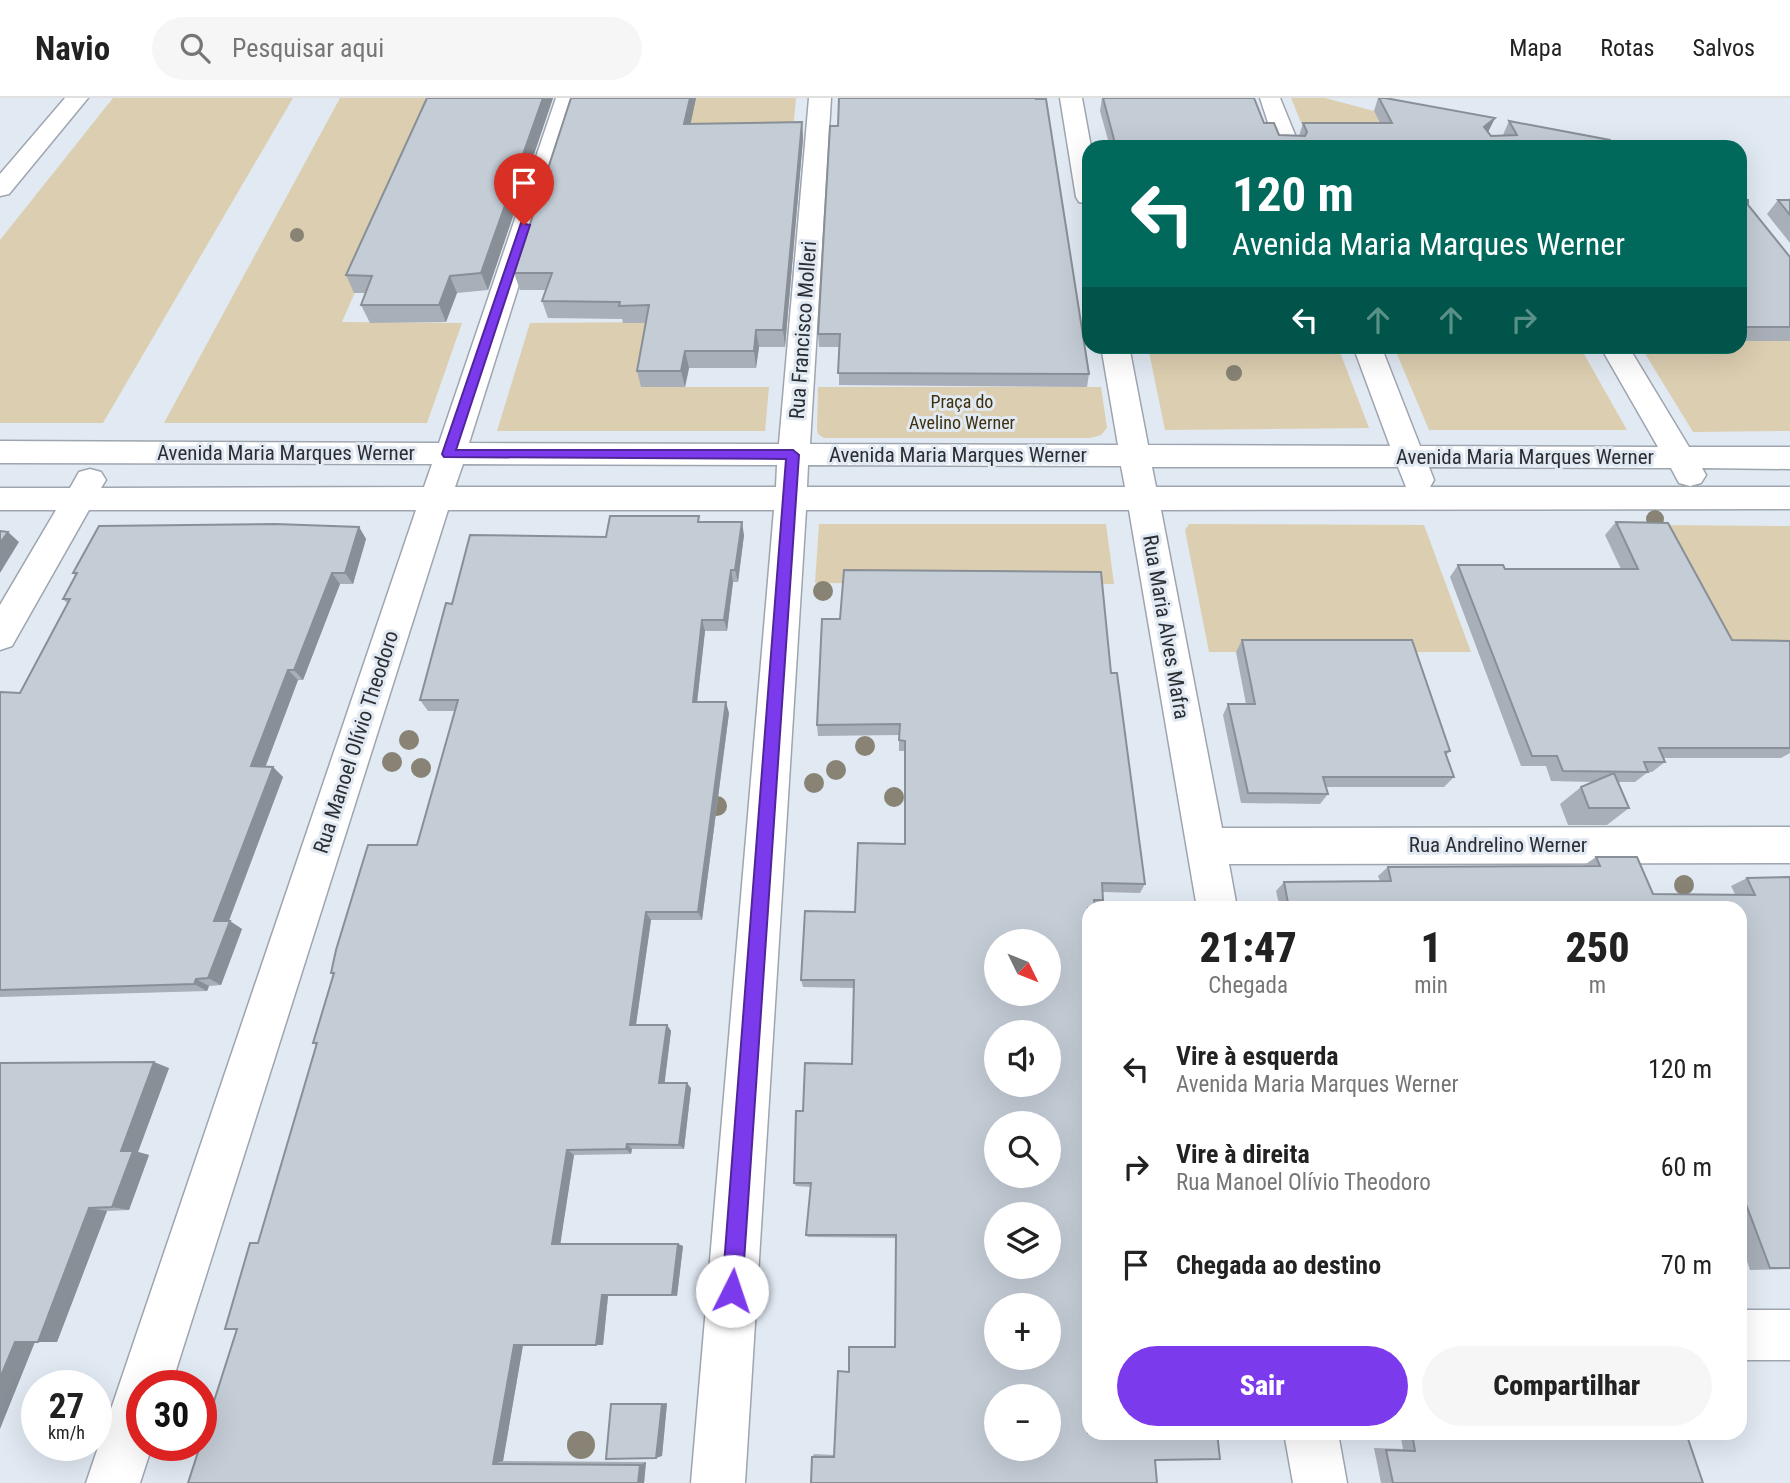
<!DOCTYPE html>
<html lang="pt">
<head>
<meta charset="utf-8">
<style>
  body { margin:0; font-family:"Roboto Condensed",sans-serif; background:#f6f6f6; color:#222; height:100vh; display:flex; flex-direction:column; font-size:26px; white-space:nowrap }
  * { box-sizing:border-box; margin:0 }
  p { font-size:23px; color:#767676 }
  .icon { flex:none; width:38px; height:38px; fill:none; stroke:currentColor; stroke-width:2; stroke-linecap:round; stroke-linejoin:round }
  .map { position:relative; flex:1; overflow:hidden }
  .panel { position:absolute; left:1082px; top:803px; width:665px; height:539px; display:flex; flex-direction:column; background:#fff; border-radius:21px; box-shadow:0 7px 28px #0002 }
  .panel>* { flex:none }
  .guide { position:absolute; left:1082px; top:42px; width:665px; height:214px; border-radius:21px; box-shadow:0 7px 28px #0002; background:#00695c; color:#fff; overflow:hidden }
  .needle { width:46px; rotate:133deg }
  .buttons { position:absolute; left:984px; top:831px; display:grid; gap:14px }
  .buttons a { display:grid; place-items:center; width:77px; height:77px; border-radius:50%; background:#fff; box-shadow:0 7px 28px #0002; font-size:35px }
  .speed { position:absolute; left:21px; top:1272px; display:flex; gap:14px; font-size:35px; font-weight:700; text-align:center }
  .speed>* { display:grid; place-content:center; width:91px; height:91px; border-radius:50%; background:#fff; box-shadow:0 7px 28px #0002; line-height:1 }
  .speed small { font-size:18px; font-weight:400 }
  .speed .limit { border:10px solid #d22; background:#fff; color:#111 }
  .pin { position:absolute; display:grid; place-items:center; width:60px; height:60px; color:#fff; margin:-72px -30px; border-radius:50% 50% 50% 0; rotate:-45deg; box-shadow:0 0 7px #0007 }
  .pin .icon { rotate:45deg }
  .me { position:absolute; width:77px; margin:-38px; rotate:4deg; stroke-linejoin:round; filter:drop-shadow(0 0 5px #0008) }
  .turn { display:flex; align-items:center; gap:24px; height:147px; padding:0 35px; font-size:32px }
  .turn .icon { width:91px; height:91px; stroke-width:2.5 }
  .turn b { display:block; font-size:49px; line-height:60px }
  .lanes { display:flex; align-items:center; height:66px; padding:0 35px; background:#0003; justify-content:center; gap:35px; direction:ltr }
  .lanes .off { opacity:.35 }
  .eta { display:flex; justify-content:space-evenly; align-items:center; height:119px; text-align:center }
  .eta b { font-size:42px; font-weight:800; line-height:49px }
  .button { display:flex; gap:14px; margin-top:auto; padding:14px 35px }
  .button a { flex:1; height:80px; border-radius:42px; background:#7c3aed; color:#fff; font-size:28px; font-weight:800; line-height:80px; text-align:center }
  .button a+a { background:#f6f6f6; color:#222 }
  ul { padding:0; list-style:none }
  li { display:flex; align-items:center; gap:21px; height:98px; padding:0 35px }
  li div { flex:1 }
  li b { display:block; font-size:26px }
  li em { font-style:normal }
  header { display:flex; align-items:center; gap:42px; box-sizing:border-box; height:98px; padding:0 35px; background:#fff; border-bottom:2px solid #e0e0e0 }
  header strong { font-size:33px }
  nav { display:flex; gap:38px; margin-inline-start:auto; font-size:24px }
  .search { width:490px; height:63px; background:#f6f6f6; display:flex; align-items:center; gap:18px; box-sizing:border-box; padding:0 24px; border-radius:38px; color:#767676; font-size:26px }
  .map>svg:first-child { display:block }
  .green { fill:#dcceb0 }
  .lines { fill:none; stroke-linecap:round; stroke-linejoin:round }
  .minor-casing { stroke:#9ea5af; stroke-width:3 }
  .secondary-casing { stroke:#9ea5af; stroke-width:3 }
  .minor { fill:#fff; fill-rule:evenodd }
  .secondary { fill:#fff; fill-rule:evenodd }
  .tree { fill:#888375 }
  .wall { fill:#a9afb8 }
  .shaded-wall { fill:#898f96 }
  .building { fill:#c4ccd6; stroke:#898f96; stroke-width:2; fill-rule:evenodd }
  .route { fill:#7c3aed; stroke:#51269a; stroke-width:2 }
  .labels { text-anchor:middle; stroke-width:6; stroke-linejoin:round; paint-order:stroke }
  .far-park-label { font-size:18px; fill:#3f300e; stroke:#e1e9f3 }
  .street-label { font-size:21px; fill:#2c2f32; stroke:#e1e9f3 }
</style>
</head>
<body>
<header>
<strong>Navio</strong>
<div class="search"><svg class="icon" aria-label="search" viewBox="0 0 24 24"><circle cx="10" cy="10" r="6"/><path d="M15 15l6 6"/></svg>Pesquisar aqui</div>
<nav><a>Mapa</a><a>Rotas</a><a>Salvos</a></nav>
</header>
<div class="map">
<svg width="1790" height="1385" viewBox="0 0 1790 1385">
  <rect width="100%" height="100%" fill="#e1e9f3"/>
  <path class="green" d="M113,0H293L103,325H0V142Z
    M340,0H440L342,224L462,225L427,325H164Z
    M695,0H796L792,41H687Z
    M1291,0H1325L1374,13L1387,39H1307Z
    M653,224L642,289H769L765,333H497L530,225Z
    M1740,243H1790V333L1693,334L1641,249L1740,248Z
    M1148,249H1338L1369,330L1165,332Z
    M1394,249H1580L1627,332H1429Z
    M818,289H1101L1107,330L1101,337L1090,340H824L818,336L817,331Z
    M819,426H1106L1114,486L815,485Z
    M1189,426L1424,427L1471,554H1209L1185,432Z
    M1657,427L1790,428V555H1725Z"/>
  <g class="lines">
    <g class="minor-casing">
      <path id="minor" d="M556,0H578L469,345L779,346L809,0H831L810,346L1118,347L1101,248H1129L1148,347L1390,348L1353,248H1381L1420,348L1658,349L1600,248H1628L1689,349H1790V371L1702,370L1706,377L1701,385L1690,388L1679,385L1671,370L1429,369L1434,382L1430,389H1790V411L1161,412L1222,730L1790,729V765L1229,766L1237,810H1197L1129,412H806L745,1385H691L774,412H448L171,1288H142V1348H152L140,1385H86L416,412H89L12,548L0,552V507L56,412H0V390H70L79,374L90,371L101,374L106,382L101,390L424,389L432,366L0,365V343L439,345ZM463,366L777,367L776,389H455ZM808,367L1121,368L1125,389H807ZM1152,369H1398L1406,389H1156Z
        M1060,0H1082L1091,49H1088V106L1079,104L1076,99Z
        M1260,0H1280L1300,49H1276Z
        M1740,1212H1790V1262H1740Z
        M1284,1335H1338L1347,1385H1293Z"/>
    </g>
    <g class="secondary-casing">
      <path id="secondary" d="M65,0H88L9,96L0,98V76Z"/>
    </g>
    <use href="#minor" class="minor"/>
    <use href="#secondary" class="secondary"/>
  </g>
  <g class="tree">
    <circle cx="297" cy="137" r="7"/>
    <circle cx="1234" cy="275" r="8"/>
    <circle cx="1655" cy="421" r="9"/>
    <circle cx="823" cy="493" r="10"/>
    <circle cx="409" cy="642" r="10"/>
    <circle cx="865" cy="648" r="10"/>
    <circle cx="392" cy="664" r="10"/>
    <circle cx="421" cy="670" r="10"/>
    <circle cx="836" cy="672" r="10"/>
    <circle cx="814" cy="685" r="10"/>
    <circle cx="894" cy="699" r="10"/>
    <circle cx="717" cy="708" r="10"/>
    <circle cx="1684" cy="787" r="10"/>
    <circle cx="581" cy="1347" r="14"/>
  </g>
  <path class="wall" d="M427,0H553L488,192L457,195L446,224L370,225L361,207L366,195H354L346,177Z
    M571,0H696L690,26L802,24L803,41L785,249H759L756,270H689L685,289H641L637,273L646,225H623L622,221L548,220L542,203L546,192H520L514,175Z
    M1102,0L1264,25L1279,37L1299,38L1303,25H1380L1374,13L1378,0H1385L1495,20L1488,34L1491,38L1503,37L1509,23L1615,49H1110L1100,13Z
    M838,28L1089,276L1087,289L839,287V249H819L818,236Z
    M1790,100V145L1767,116L1778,102H1788Z
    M1740,102L1748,107L1790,159V243H1740Z
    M700,424L744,437L738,484H733L727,533H705L697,604L729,615L702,822H651L636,927H667L671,933L664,985L691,990L684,1051H632L631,1056L574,1057L560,1146H678L683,1148L677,1198H608L603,1247H523L503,1363L646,1364L644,1385H188L237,1231L258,1145L316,947L313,945L333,877L331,875L417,747L455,613H428L420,602L452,506L606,439Z
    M1616,424L1732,542L1790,543V655L1781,660H1664L1665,664L1652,674H1648L1635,684H1618L1629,710L1607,727H1568L1560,706L1581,689L1593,684L1551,683L1546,668H1521L1450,479L1458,467L1505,471H1621L1605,437Z
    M359,429L366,441L353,486H340L303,582H298L265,669H273L283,679L229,823L242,831L221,887L209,888L207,893L0,899V594L20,595L68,506L63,501L76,478L73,475Z
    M1242,542L1450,653L1446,657L1454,679L1444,689H1326L1328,696L1320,706L1241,705L1223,617L1228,606H1246L1236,554Z
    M1111,575L1145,786L1140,795L1103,794V802L1100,810H1088V1335L1220,1361L812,1359L814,1356L834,1357L838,1273H849L895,1249L896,1140L808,1139L806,1137L811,1089L796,1088L794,1085L803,1013L852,966L854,890L803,889L801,882L855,814L905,746V653H899V637L818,638L817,627Z
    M1596,759L1653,796H1735L1731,788L1747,780L1790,779V1171L1750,1172L1740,1142V810H1280L1276,793L1284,784L1380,783L1378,778L1388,769L1583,768Z
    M0,965L169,970L138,1054L149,1057L129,1112L107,1113L57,1244H35Z
    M617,1305H667L662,1358L611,1306Z
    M1400,1335H1686L1703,1385H1381L1374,1350L1403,1351Z"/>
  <path class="shaded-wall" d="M543,0H553L488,192L481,175Z
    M690,0H696L687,43L684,26Z
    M1495,20L1488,34L1484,29Z
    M802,24L803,41L785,249L783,232Z
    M450,178L457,195L446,224L439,207Z
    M756,232L759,249L756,270L754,253Z
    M685,253L689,270L685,289L681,273Z
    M742,424L744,437L738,484L735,472Z
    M359,429L366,441L353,486L345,475Z
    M8,434L19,444L0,475V445Z
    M731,472L733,484L727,533L724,522Z
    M332,475L340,486L303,582L294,572Z
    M702,522L705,533L696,614L693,604Z
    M288,572L298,582L262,678L251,668Z
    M726,604L729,615L702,822L698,814Z
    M273,669L283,679L226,830L214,823Z
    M646,814L651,822L635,933L630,927Z
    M230,823L242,831L221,887L208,880Z
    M196,881L209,888L207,893L194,886Z
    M667,927L671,933L664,990L659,985Z
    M154,964L169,970L138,1054L149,1057L129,1112L112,1109L121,1053Z
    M687,985L691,990L684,1051L679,1047Z
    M627,1046L632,1051L631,1056L626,1051Z
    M567,1052L574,1057L560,1148L552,1146Z
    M89,1110L107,1113L57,1244H38Z
    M678,1146L683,1148L677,1198L672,1197Z
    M602,1197L608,1198L603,1247H596Z
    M15,1244H35L0,1331V1280Z
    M514,1247H523L503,1363L493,1366Z
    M667,1305L662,1358L656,1360L662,1306Z
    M646,1364L644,1385H638L640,1367Z"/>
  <path class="building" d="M427,0H543L481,175L450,178L439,207H361L372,178L346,177Z
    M571,0H690L684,26L802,24L783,232H756L754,253H685L681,273H637L649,207L619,208L620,204L542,203L552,175H514Z
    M839,0H1036V1H1046L1089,276L838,275L840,236H818L830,28H838Z
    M1103,0H1254L1264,25H1274L1279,37L1305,38L1307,34L1303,25H1392L1379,0H1385L1495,20L1484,29L1491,38L1517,37L1509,23L1610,42L1615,49H1116Z
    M1740,102H1748V107L1790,159V229H1740Z
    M1778,102H1790V117Z
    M610,418H699L698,424H742L735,472H731L724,522H702L693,604H726L698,814H646L630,927H667L659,985H687L679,1047L627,1046L626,1051L567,1052L552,1146H678L672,1197H602L596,1247H514L493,1366L640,1367L638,1385H188L200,1348H201V1344L237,1231H225L250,1145H258L317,945H313L334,875H331L336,852L368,747H417L458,602H420L446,505L452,506L470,437L606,439Z
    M1616,424L1668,425L1732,542L1790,543V650H1659L1665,664H1644L1648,674L1563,673L1557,658H1532L1458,467H1503L1505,471H1638Z
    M275,426L359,429L345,475H332L294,572H288L251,668L273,669L214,823H230L208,880L196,881L194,886L0,892V594L20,595L70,501H63L77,475H73L99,428Z
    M0,433L8,434L0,445Z
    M844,472L1101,474L1111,575H1117L1145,786L1102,785L1103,802H1094L1095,810H1088V1335H1217L1220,1361L1155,1362L1157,1385H811L812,1359H834L838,1273L849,1274V1249H895L896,1137H806L811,1085H794L796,1013H803L805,965L852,966L854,882H801L805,813L855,814L858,745L905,746V643L899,642L900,626L817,627L822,521H840ZM996,844H1048V896H996ZM996,934H1048V987H996ZM996,1026H1048V1078H996ZM996,1116H1048V1169H996ZM996,1208H1048V1260H996ZM996,1298H1048V1351H996Z
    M1242,542H1412L1450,653L1445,654L1454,679H1323L1328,696L1248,695L1228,606H1255Z
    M1614,675L1629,710H1589L1581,689Z
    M1596,759H1637L1653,796L1755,797L1747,780L1790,779V1170H1770L1741,1093H1740V810H1289L1284,784L1391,783L1388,769L1600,768Z
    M154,964L121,1053H133L112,1109L89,1110L38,1244H15L0,1280V965Z
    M611,1306H662L656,1360L606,1361Z
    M1412,1335H1686L1703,1385H1393L1386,1352L1415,1353Z"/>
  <path class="route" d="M521,125L530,127L456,352H793L799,357L742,1193L739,1200L732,1203L725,1200L722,1193L786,361L444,359L442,356Z"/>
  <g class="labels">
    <g class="far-park-label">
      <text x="962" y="310">Praça do<tspan x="962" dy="21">Avelino Werner</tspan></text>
    </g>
    <g class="street-label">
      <text transform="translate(803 232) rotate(-86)" y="7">Rua Francisco Molleri</text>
      <text x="286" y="362">Avenida Maria Marques Werner</text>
      <text x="958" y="364">Avenida Maria Marques Werner</text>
      <text x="1525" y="366">Avenida Maria Marques Werner</text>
      <text transform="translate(1166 529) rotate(80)" y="7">Rua Maria Alves Mafra</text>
      <text transform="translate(356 644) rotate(-72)" y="7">Rua Manoel Olívio Theodoro</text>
      <text x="1498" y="754">Rua Andrelino Werner</text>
    </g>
  </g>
</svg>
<div class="buttons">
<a><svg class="needle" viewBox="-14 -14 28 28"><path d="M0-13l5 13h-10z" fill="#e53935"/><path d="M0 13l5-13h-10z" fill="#767676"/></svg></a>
<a><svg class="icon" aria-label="sound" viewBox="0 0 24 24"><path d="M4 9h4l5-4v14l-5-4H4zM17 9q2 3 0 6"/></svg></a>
<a><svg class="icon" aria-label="search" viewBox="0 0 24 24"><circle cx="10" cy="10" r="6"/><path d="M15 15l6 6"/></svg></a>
<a><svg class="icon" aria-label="layers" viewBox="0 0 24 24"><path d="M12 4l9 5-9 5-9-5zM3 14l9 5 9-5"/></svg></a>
<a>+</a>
<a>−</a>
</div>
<div class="speed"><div>27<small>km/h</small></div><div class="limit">30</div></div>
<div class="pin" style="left:524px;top:127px;background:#d93025"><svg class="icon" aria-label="arrive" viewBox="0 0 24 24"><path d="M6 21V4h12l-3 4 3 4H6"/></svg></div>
<svg class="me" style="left:732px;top:1193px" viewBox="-20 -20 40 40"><circle r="19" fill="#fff"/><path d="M0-13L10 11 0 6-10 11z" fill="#7c3aed"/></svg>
<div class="guide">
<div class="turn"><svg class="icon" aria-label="left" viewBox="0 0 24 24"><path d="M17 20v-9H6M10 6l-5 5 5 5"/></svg><div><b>120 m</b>Avenida Maria Marques Werner</div></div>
<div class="lanes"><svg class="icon" aria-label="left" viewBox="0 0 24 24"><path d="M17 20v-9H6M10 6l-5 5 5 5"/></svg><svg class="icon off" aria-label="ahead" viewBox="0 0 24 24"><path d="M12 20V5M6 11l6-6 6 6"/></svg><svg class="icon off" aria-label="ahead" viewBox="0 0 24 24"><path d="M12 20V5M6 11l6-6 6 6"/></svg><svg class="icon off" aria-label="right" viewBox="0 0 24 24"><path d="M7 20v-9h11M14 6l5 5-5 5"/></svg></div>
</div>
<section class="panel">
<div class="eta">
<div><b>21:47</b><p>Chegada</p></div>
<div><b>1</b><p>min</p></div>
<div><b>250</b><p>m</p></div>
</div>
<ul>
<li><svg class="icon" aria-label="left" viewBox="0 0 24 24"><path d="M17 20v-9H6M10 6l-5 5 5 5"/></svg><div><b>Vire à esquerda</b><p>Avenida Maria Marques Werner</p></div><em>120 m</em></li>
<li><svg class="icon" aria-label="right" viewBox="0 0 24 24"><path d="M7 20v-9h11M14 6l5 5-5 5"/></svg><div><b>Vire à direita</b><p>Rua Manoel Olívio Theodoro</p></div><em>60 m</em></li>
<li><svg class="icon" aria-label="arrive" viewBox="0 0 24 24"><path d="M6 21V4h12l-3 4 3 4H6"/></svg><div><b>Chegada ao destino</b></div><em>70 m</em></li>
</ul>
<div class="button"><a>Sair</a><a>Compartilhar</a></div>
</section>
</div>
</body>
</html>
